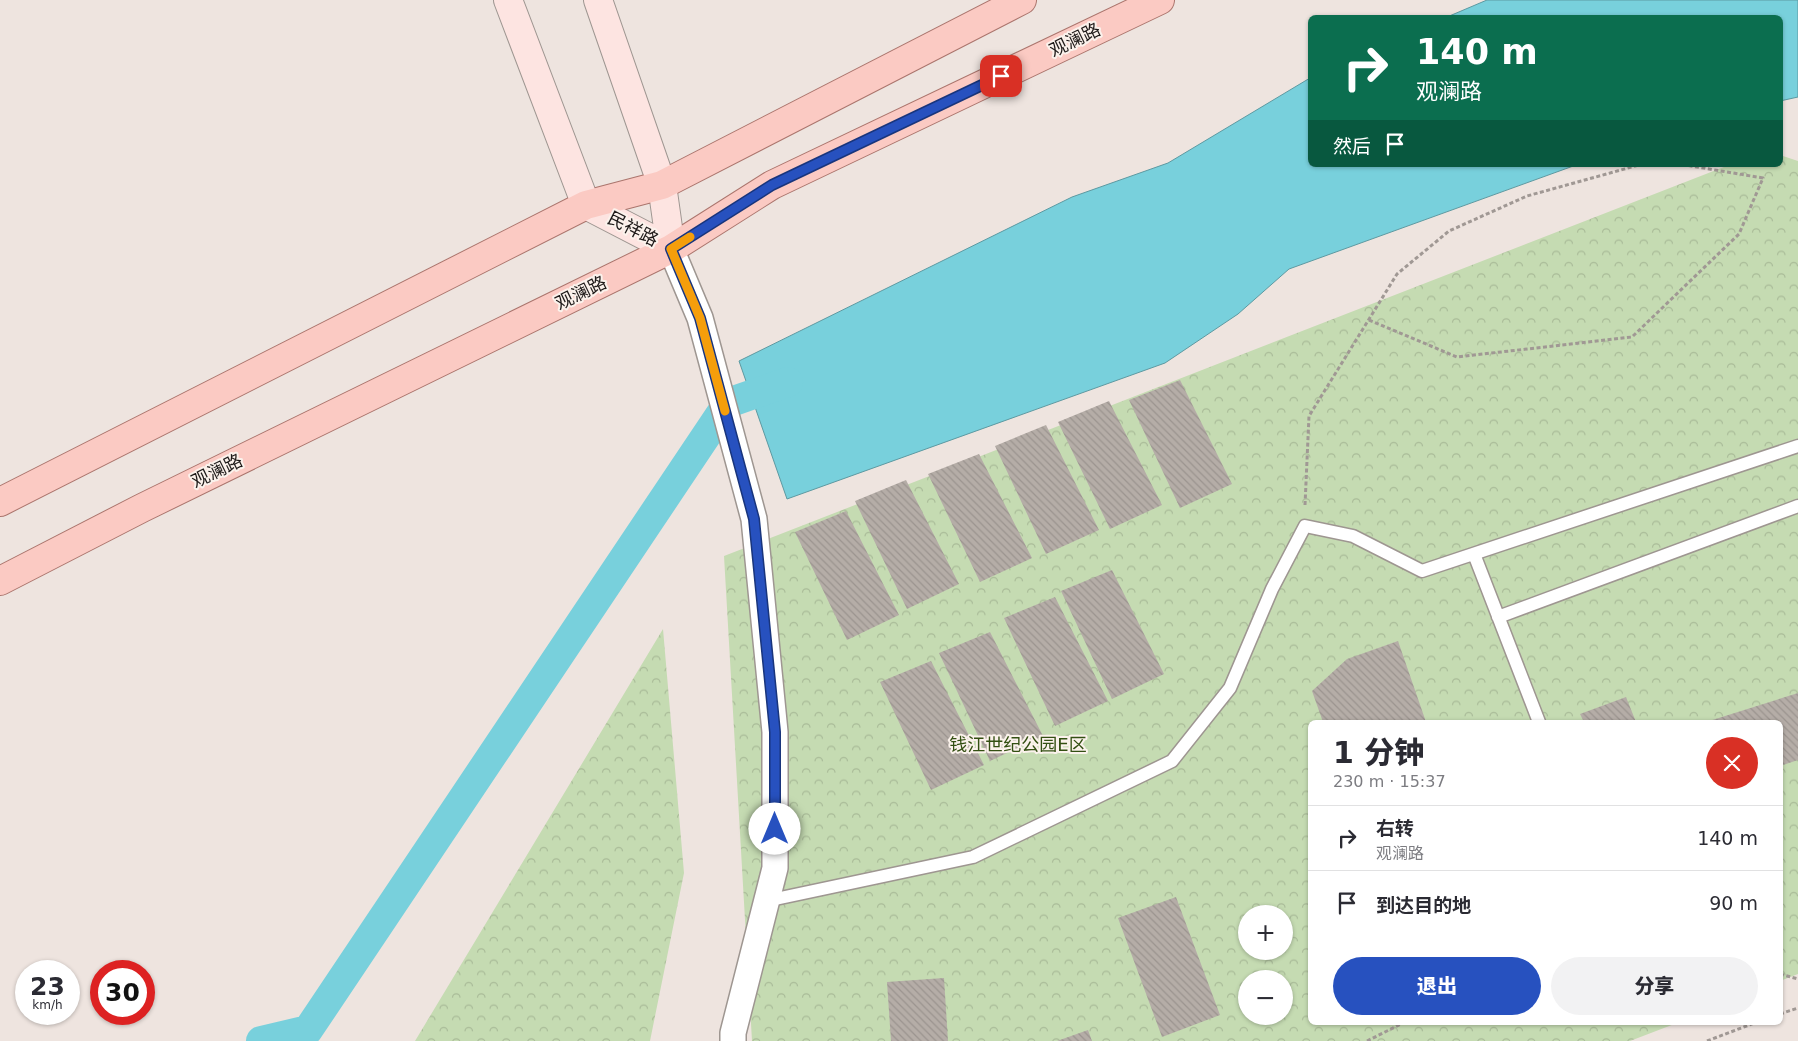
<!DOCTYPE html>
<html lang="zh">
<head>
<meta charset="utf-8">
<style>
  body { margin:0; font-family:"DejaVu Sans","Noto Sans SC",sans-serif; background:#f2f2f3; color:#2b2b33; height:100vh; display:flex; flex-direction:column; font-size:19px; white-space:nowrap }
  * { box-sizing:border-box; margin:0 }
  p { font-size:16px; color:#7c7c81 }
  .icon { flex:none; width:28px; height:28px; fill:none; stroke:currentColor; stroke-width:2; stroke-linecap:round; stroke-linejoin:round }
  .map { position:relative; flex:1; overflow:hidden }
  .details { position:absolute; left:1308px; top:720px; width:475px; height:305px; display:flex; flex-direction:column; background:#fff; border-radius:8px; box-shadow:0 1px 4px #0004 }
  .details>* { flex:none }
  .banner { position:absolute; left:1308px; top:15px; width:475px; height:152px; border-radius:8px; box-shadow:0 1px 4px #0004; background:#0b6e4f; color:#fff; overflow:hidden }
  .controls { position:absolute; left:1238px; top:905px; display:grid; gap:10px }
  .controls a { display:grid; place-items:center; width:55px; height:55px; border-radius:50%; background:#fff; box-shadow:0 1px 4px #0004; font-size:25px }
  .speed { position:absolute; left:15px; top:960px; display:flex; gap:10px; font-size:25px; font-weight:700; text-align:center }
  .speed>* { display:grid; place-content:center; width:65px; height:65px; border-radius:50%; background:#fff; box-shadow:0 1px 4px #0004; line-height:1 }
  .speed small { font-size:12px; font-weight:400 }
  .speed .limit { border:8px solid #d22; background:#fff; color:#111 }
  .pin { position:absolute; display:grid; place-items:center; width:42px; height:42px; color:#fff; margin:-21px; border-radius:10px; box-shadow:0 2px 8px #0006 }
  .me { position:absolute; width:55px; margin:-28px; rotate:0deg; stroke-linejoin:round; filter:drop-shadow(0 0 4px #0008) }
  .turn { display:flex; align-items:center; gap:18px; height:105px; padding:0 25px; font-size:22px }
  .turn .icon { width:65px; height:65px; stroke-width:2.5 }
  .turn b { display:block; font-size:35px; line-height:42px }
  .then { display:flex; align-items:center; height:48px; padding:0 25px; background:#0003; gap:10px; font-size:19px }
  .round { display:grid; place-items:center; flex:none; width:52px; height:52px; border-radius:26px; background:#f2f2f3 }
  .overview { display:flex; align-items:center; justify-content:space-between; height:85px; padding:0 25px }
  h1 { font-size:30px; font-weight:800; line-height:38px }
  .primary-button { display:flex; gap:10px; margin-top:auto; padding:10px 25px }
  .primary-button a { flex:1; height:58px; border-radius:30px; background:#2751bf; color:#fff; font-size:20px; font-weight:800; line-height:58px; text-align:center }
  .primary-button a+a { background:#f2f2f3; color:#2b2b33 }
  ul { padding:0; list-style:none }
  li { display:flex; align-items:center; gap:15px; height:65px; padding:0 25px; border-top:1px solid #e1e1e2 }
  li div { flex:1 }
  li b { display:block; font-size:19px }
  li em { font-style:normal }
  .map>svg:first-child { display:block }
  .forest { fill:url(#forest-crowns); fill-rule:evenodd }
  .water { fill:#78d0dc; stroke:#5d99a1 }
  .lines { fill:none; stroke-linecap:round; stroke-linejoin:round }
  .canal { stroke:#78d0dc; stroke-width:30 }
  .building { fill:url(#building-back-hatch) }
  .service-casing { stroke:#9e9691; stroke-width:15 }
  .minor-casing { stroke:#9e9691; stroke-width:28 }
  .secondary-casing { stroke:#9e9691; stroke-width:30 }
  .primary-casing { stroke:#ab756d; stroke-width:30 }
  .path { stroke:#a09894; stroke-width:3; stroke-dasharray:4 2.5; stroke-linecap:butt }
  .service { stroke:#fff; stroke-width:12 }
  .minor { stroke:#fff; stroke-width:25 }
  .secondary { stroke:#fde4e1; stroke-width:28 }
  .primary { stroke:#fbcac3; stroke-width:28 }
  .route-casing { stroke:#19357c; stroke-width:12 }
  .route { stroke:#2751bf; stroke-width:9 }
  .slow { stroke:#f59e0b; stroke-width:9 }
  .labels { text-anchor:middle; stroke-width:4; stroke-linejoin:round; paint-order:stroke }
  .street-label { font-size:18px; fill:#1d1918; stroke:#fbf2ec }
  .park-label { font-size:18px; fill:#334f12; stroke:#fbf2ec }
</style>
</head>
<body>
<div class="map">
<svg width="1798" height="1041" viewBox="0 0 1798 1041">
  <defs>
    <pattern id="forest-crowns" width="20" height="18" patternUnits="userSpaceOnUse" patternTransform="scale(1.25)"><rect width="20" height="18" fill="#c5dbb2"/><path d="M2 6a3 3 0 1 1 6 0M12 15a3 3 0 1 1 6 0" fill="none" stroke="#a9bb98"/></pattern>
    <pattern id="building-back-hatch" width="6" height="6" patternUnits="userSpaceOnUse" patternTransform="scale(1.25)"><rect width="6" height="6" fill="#b5ada7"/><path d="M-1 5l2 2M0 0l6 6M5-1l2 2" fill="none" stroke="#9b948f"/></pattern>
  </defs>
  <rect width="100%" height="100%" fill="#eee4df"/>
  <path class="forest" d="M1780,155L1798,161V974L1780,981V722H1310V1022L1677,1023L1630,1041H752L724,556L1729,165H1780ZM1246,914H1284V951H1246ZM1246,979H1284V1016H1246Z
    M663,629L684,873L650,1041H415Z"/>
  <path class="water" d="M1487,0H1798V97L1780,101V18L1447,17Z
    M1310,78V165H1576L1289,269L1238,314L1165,363L787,499L739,361L1072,197L1168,163Z"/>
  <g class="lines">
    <path class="canal" d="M261,1041L308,1030L728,403L788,382"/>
  </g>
  <path class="building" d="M1180,380L1232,484L1180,508L1129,400Z
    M1109,401L1162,505L1110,529L1058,422Z
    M1046,425L1099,530L1046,554L995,446Z
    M979,454L1032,558L980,582L928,474Z
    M906,480L959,584L907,609L855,501Z
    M846,511L899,615L847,640L795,532Z
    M1112,570L1164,674L1112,699L1061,591Z
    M1055,597L1108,701L1055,726L1004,618Z
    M990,632L1043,736L990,761L939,653Z
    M1398,641L1426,722H1323L1312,691L1347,659Z
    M931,661L984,765L931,790L880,682Z
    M1798,693V760L1780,766V722H1706Z
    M1626,697L1636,722H1584L1580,714Z
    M1176,897L1220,1015L1162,1037L1118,918Z
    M944,978L948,1041H891L887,982Z
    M1088,1030L1092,1041H1057Z"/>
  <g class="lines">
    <g class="service-casing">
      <path id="service" d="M1474,554L1539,722
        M1498,617L1798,506
        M766,901L973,857L1172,761L1230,688L1272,589L1305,526L1353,536L1422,571L1798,446"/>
    </g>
    <g class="minor-casing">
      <path id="minor" d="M671,249L700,318L754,519L775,732V868L733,1033V1041"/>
    </g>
    <g class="secondary-casing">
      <path id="secondary" d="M508,0L586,205L671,249
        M598,0L662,185L671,249"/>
    </g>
    <g class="primary-casing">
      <path id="primary" d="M0,502L586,205L662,185L1022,0
        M0,581L142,508L671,249L772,185L1160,0"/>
    </g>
    <path class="path" d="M1369,320L1457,357L1632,337L1739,234L1763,178L1685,165
      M1305,505L1309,416L1397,274L1449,231L1527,196L1639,165
      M1780,974L1798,979
      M1780,1014L1798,1008
      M1367,1041L1405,1022
      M1707,1041L1757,1022"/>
    <use href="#service" class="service"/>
    <use href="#minor" class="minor"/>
    <use href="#secondary" class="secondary"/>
    <use href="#primary" class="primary"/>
  </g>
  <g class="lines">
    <g class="route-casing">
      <path id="route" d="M775,829V732L754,519L700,318L671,249L772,185L1001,76"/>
    </g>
    <use href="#route" class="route"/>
    <path class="slow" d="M690,237L671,249L700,318L725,411"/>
  </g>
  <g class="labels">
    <g class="street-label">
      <text transform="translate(1075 40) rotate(-26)" y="6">观澜路</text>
      <text transform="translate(633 229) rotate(27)" y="6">民祥路</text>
      <text transform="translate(581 293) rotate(-26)" y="6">观澜路</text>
      <text transform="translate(217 471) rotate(-26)" y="6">观澜路</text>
    </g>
    <g class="park-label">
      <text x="1018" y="751">钱江世纪公园E区</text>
    </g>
  </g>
</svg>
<div class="controls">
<a>+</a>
<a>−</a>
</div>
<div class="speed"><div>23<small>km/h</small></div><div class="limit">30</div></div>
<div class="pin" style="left:1001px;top:76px;background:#d93025"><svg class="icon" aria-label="arrive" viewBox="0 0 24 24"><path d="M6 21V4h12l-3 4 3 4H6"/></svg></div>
<svg class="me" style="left:775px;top:829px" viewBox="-20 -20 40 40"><circle r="19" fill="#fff"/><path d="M0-13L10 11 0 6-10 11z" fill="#2751bf"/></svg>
<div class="banner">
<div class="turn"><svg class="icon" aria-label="right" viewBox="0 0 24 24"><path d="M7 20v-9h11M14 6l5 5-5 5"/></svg><div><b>140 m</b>观澜路</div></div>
<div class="then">然后<svg class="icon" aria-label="arrive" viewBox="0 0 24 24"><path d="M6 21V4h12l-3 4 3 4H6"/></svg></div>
</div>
<section class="details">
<div class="overview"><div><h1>1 分钟</h1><p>230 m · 15:37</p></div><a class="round" style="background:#d93025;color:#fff"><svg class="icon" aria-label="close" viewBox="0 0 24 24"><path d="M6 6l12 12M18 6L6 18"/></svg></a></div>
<ul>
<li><svg class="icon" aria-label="right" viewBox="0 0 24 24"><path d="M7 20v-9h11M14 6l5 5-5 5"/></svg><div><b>右转</b><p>观澜路</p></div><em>140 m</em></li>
<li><svg class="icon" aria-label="arrive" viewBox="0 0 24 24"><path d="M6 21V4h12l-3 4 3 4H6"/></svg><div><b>到达目的地</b></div><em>90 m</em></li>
</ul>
<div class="primary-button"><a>退出</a><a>分享</a></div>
</section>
</div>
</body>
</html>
